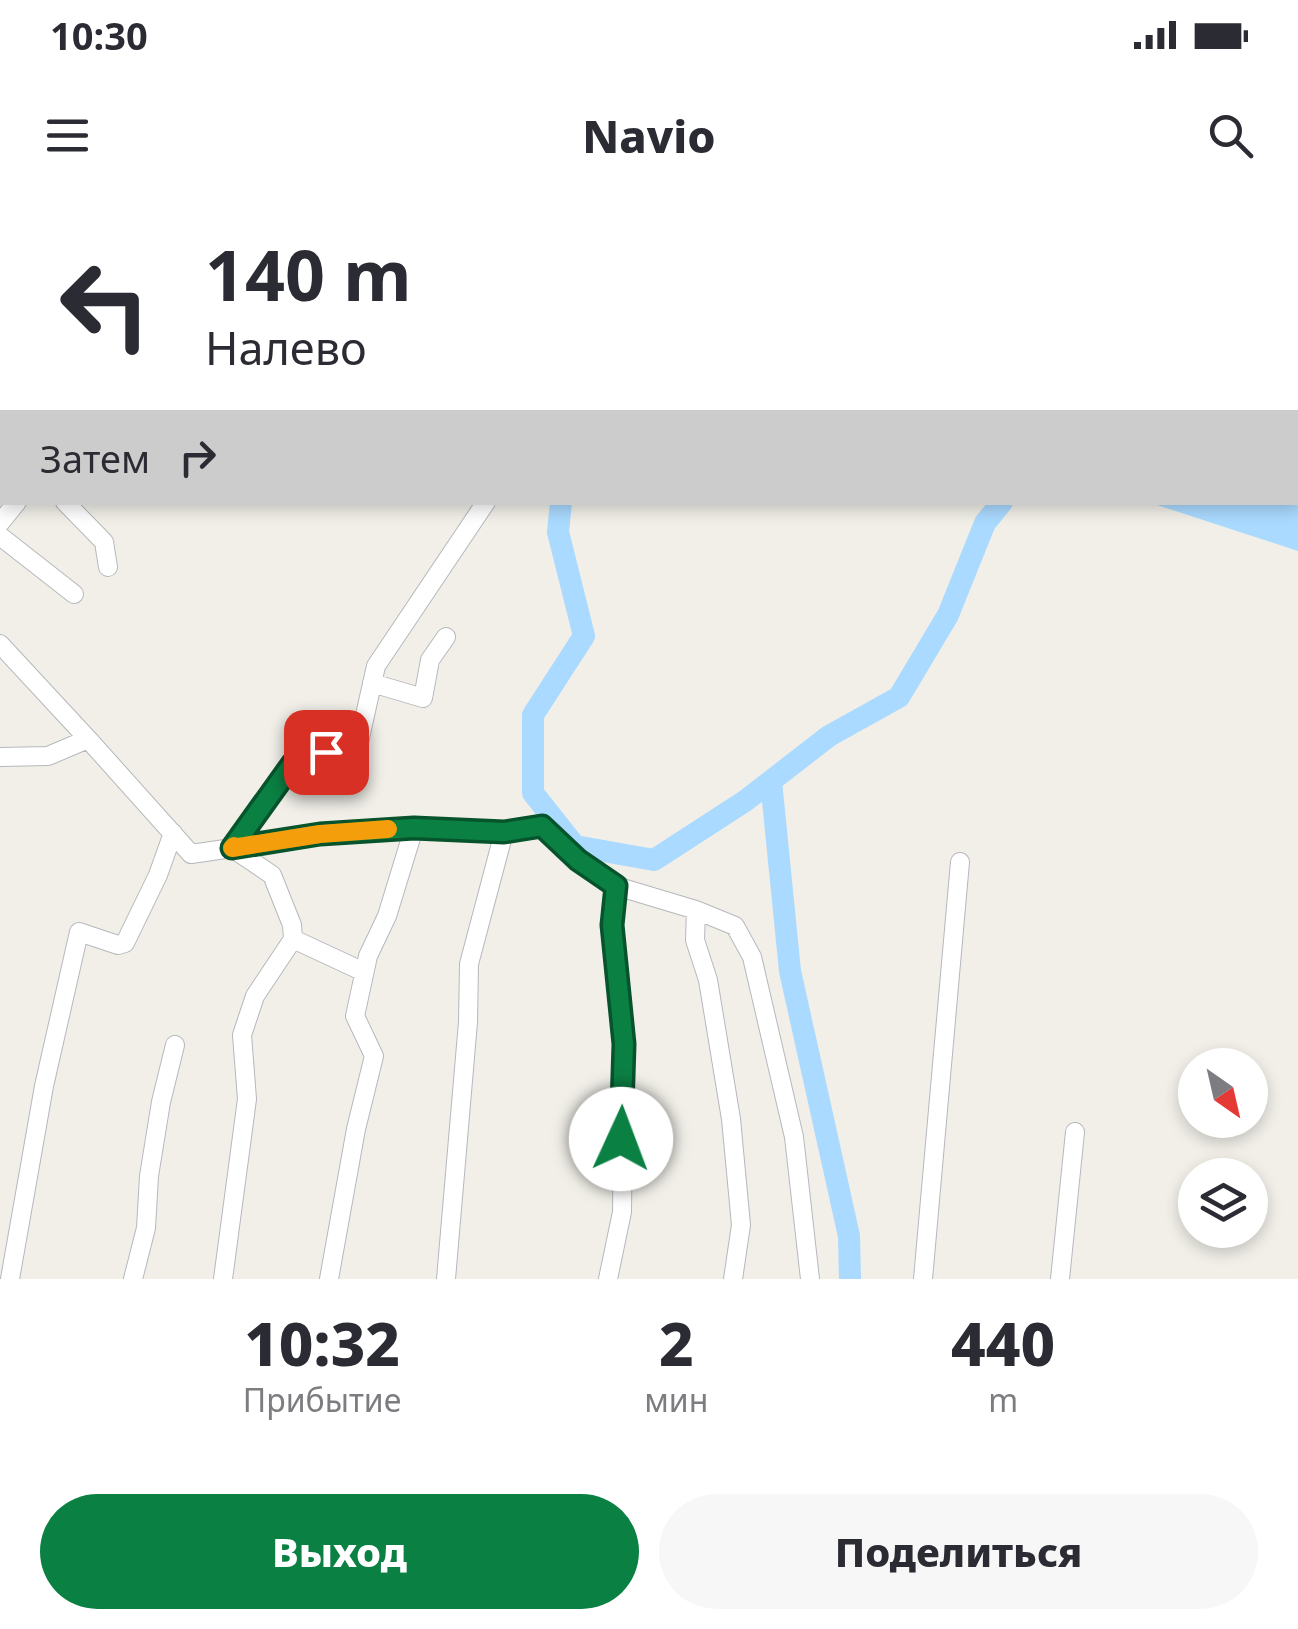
<!DOCTYPE html>
<html lang="ru">
<head>
<meta charset="utf-8">
<style>
  body { margin:0; font-family:"Noto Sans",sans-serif; background:#f7f7f7; color:#2b2b33; height:100vh; display:flex; flex-direction:column; font-size:38px; white-space:nowrap }
  * { box-sizing:border-box; margin:0 }
  p { font-size:32px; color:#7c7c81 }
  .icon { flex:none; width:55px; height:55px; fill:none; stroke:currentColor; stroke-width:2; stroke-linecap:round; stroke-linejoin:round }
  .map { position:relative; height:1079px; overflow:hidden }
  .panel { display:flex; flex-direction:column; background:#fff; flex:1 }
  .panel>* { flex:none }
  .hud { position:absolute; left:0px; top:0px; width:1300px; height:305px; box-shadow:0 5px 15px #0003; background:#fff; color:#2b2b33; overflow:hidden }
  .needle { width:65px; rotate:146deg }
  .tools { position:absolute; left:1178px; top:848px; display:grid; gap:20px }
  .tools a { display:grid; place-items:center; width:90px; height:90px; border-radius:50%; background:#fff; box-shadow:0 5px 15px #0003; font-size:50px }
  .pin { position:absolute; display:grid; place-items:center; width:85px; height:85px; color:#fff; margin:-42px; border-radius:20px; box-shadow:0 5px 15px #0006 }
  .me { position:absolute; width:110px; margin:-55px; rotate:2deg; stroke-linejoin:round; filter:drop-shadow(0 0 8px #0008) }
  .turn { display:flex; align-items:center; gap:35px; height:210px; padding:0 40px; font-size:45px }
  .turn .icon { width:130px; height:130px; stroke-width:2.5 }
  .turn b { display:block; font-size:70px; line-height:85px }
  .then { display:flex; align-items:center; height:95px; padding:0 40px; background:#0003; gap:20px; font-size:38px }
  .eta { display:flex; justify-content:space-evenly; align-items:center; height:170px; text-align:center }
  .eta b { font-size:60px; font-weight:800; line-height:70px }
  .action { display:flex; gap:20px; margin-top:auto; padding:20px 40px }
  .action a { flex:1; height:115px; border-radius:60px; background:#0b8043; color:#fff; font-size:40px; font-weight:800; line-height:115px; text-align:center }
  .action a+a { background:#f7f7f7; color:#2b2b33 }
  .status { display:flex; justify-content:space-between; align-items:center; height:70px; padding:0 50px; background:#fff; direction:ltr }
  .status svg { height:28px; fill:currentColor }
  header { display:flex; justify-content:space-between; align-items:center; height:130px; padding:0 40px; background:#fff; font-size:45px; font-weight:800 }
  .map>svg:first-child { display:block }
  .water { fill:#aadaff }
  .lines { fill:none; stroke-linecap:round; stroke-linejoin:round }
  .river { stroke:#aadaff; stroke-width:22 }
  .minor-casing { stroke:#b5b8bc; stroke-width:20 }
  .minor { stroke:#fff; stroke-width:18 }
  .route-casing { stroke:#07532c; stroke-width:25 }
  .route { stroke:#0b8043; stroke-width:18 }
  .slow { stroke:#f59e0b; stroke-width:18 }
</style>
</head>
<body>
<div class="status"><b>10:30</b><svg viewBox="0 0 49 12"><path d="M0 12V9h3v3zM5 12V6h3v6zM10 12V3h3v9zM15 12V0h3v12zM26 1h20v11H26zM47 4h2v5h-2z"/></svg></div>
<header><svg class="icon" aria-label="menu" viewBox="0 0 24 24"><path d="M4 6h16M4 12h16M4 18h16"/></svg>Navio<svg class="icon" aria-label="search" viewBox="0 0 24 24"><circle cx="10" cy="10" r="6"/><path d="M15 15l6 6"/></svg></header>
<div class="map">
<svg width="1298" height="1079" viewBox="0 0 1298 1079">
  <rect width="100%" height="100%" fill="#f1efe8"/>
  <path class="water" d="M1298,257V351L1151,303L1298,302Z"/>
  <g class="lines">
    <path class="river" d="M806,0L807,2
      M561,302L558,332L584,436L533,515V593L575,646L654,660L745,601L829,536L899,497L948,415L985,323L1002,302
      M771,581L790,771L849,1036L850,1079"/>
    <g class="minor-casing">
      <path id="minor" d="M129,0L131,2
        M838,0V2
        M1050,0L1051,2
        M283,2L285,0
        M550,2L551,0
        M65,302L104,342L108,367
        M0,323L17,302
        M0,336L74,394
        M0,444L88,539
        M372,483L423,498L430,460L446,437
        M0,557L48,556L88,539L191,654L232,648L293,563L359,542L376,466L486,302
        M232,648L320,634L414,628L504,632L542,626L578,660L616,686L696,710L695,740L708,780L731,919L741,1025L733,1079
        M696,710L735,726L752,757L794,937L810,1079
        M293,739L364,772
        M10,1079L44,886L79,732L118,745L125,743L158,675L173,633
        M133,1079L146,1028L149,976L161,902L175,845
        M223,1079L247,899L242,835L255,796L293,739L292,725L272,675L232,648
        M329,1079L356,929L374,856L355,816L368,756L387,716L414,628
        M446,1079L468,822L469,764L504,632
        M608,1079L622,1012L624,844L612,725L616,686
        M923,1079L960,662
        M1060,1079L1075,932"/>
    </g>
    <use href="#minor" class="minor"/>
  </g>
  <g class="lines">
    <g class="route-casing">
      <path id="route" d="M326,552L293,563L232,648L320,634L414,628L504,632L542,626L578,660L616,686L612,725L624,844L621,939"/>
    </g>
    <use href="#route" class="route"/>
    <path class="slow" d="M234,646L232,648L320,634L388,629"/>
  </g>
</svg>
<div class="tools">
<a><svg class="needle" viewBox="-14 -14 28 28"><path d="M0-13l5 13h-10z" fill="#e53935"/><path d="M0 13l5-13h-10z" fill="#7c7c81"/></svg></a>
<a><svg class="icon" aria-label="layers" viewBox="0 0 24 24"><path d="M12 4l9 5-9 5-9-5zM3 14l9 5 9-5"/></svg></a>
</div>
<div class="pin" style="left:326px;top:552px;background:#d93025"><svg class="icon" aria-label="arrive" viewBox="0 0 24 24"><path d="M6 21V4h12l-3 4 3 4H6"/></svg></div>
<svg class="me" style="left:621px;top:939px" viewBox="-20 -20 40 40"><circle r="19" fill="#fff"/><path d="M0-13L10 11 0 6-10 11z" fill="#0b8043"/></svg>
<div class="hud">
<div class="turn"><svg class="icon" aria-label="left" viewBox="0 0 24 24"><path d="M17 20v-9H6M10 6l-5 5 5 5"/></svg><div><b>140 m</b>Налево</div></div>
<div class="then">Затем<svg class="icon" aria-label="right" viewBox="0 0 24 24"><path d="M7 20v-9h11M14 6l5 5-5 5"/></svg></div>
</div>
</div>
<section class="panel">
<div class="eta">
<div><b>10:32</b><p>Прибытие</p></div>
<div><b>2</b><p>мин</p></div>
<div><b>440</b><p>m</p></div>
</div>
<div class="action"><a>Выход</a><a>Поделиться</a></div>
</section>
</body>
</html>
